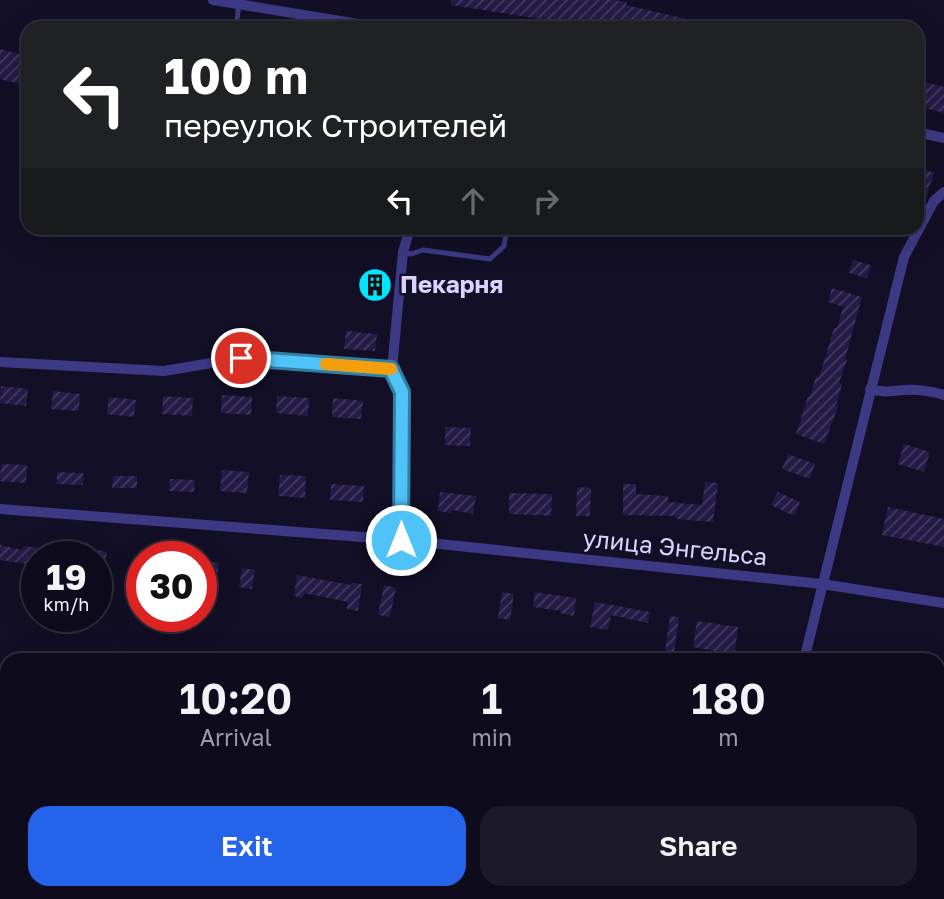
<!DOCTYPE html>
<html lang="en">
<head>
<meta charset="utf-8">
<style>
  body { margin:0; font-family:"Golos Text",sans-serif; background:#1c1929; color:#f1f3f6; height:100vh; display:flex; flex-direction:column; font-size:26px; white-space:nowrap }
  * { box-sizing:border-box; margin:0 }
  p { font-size:23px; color:#9b9ba3 }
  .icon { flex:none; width:38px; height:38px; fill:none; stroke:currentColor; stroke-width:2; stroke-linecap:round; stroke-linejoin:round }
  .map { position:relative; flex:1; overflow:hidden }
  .panel { position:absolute; left:0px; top:653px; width:945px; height:247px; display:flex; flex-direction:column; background:#0e0b1c; border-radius:21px 21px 0 0; box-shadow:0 7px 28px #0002,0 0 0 2px #2e2b3b }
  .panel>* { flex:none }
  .guide { position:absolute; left:21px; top:21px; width:903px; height:214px; border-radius:21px; box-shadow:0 7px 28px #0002,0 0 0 2px #2e2b3b; background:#202124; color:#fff; overflow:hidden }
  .speed { position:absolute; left:21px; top:541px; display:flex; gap:14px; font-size:35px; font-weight:700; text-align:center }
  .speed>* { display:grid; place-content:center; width:91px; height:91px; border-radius:50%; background:#0e0b1c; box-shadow:0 7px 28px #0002,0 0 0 2px #2e2b3b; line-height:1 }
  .speed small { font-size:18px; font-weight:400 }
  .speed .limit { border:10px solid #d22; background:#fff; color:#111 }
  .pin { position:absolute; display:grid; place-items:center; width:60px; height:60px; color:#fff; margin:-30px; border:4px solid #fff; border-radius:50%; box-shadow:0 2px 7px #0007 }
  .me { position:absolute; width:77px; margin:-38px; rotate:0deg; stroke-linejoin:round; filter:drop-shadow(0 0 5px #0008) }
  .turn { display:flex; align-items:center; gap:24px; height:147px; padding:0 28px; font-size:32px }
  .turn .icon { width:91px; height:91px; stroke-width:2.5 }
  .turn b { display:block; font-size:49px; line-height:60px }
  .lanes { display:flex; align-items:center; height:66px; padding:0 28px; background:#0003; justify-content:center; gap:35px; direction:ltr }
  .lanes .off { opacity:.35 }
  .eta { display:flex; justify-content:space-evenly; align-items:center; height:119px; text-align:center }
  .eta b { font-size:42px; font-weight:600; line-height:49px }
  .action { display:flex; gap:14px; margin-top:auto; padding:14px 28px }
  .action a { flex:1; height:80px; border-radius:21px; background:#2563eb; color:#fff; font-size:28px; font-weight:600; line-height:80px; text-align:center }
  .action a+a { background:#1c1929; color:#f1f3f6 }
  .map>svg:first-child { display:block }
  .water { fill:#0c2248 }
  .building { fill:url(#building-hatch) }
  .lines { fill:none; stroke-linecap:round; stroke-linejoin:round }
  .service { stroke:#3d3a85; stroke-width:5 }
  .minor { stroke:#3d3a85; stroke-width:10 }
  .route-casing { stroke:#337fa1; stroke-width:18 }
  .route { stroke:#4fc3f7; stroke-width:12 }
  .slow { stroke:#f59e0b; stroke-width:12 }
  .labels { text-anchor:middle; stroke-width:5; stroke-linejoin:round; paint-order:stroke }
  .poi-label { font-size:24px; font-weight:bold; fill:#d9d4ff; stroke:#130f26; text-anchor:start }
  .street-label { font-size:24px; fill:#d9d4ff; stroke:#130f26 }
</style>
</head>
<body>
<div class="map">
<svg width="944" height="899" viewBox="0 0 944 899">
  <defs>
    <pattern id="building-hatch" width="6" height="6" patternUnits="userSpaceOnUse" patternTransform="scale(1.75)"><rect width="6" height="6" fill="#241b47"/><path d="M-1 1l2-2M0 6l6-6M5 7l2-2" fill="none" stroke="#433b63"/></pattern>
  </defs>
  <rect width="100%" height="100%" fill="#130f26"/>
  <path class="water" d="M717,892H814V893L805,899H709Z"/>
  <path class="building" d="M452,0H613L627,2L626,5L708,24V28H598L451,5Z
    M0,49L28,56V86L0,79Z
    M917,80L944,87V113L917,106Z
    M921,168L934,173L924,204L917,216V180Z
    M853,260L871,265L867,278L849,273Z
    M364,273L387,275L385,296L363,294Z
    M832,288L862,297L845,359L847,360L839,383L842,384L836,406L838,407L824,444L796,434L808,396L810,397L816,376L819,377L834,328H837L843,307L828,302Z
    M346,331L377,334L375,351L344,349Z
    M1,386L28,389L26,406L0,403Z
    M53,391L80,394L79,411L51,409Z
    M222,395L252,397L251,415L221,413Z
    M163,396L193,398L192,416L162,414Z
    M277,396L309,398L308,416L276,413Z
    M109,397L136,400L134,417L107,414Z
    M333,398L363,401L361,419L332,417Z
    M445,427L471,428L470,446L445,445Z
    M904,444L930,452L924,472L898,464Z
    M788,454L815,464L810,479L782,469Z
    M1,464L27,465L26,483L0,481Z
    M222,470L249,472L247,493L220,491Z
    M57,472L83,473V485L57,484Z
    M280,475L306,476L305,498L278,496Z
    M113,476H137V488H112Z
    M170,479L195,480L194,492L169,491Z
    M705,482L718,483L713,522L676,519V516L623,515V484H636V494L668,496V502L702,505Z
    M331,484L364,486L363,502L330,500Z
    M577,487L591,488L590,516H576Z
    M440,492L476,496L473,514L451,510V513L438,511Z
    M778,492L800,502L794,516L771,505Z
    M509,493L552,494L551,516L509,514Z
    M888,507L944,519V547L882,535Z
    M0,545L22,550L23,546L49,549V545L61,547L59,556H35L34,565L0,560Z
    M96,550L107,552L101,583H96Z
    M201,561L219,563L215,591L201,588Z
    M242,568L255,570L252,589L239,587Z
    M297,575L351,585L352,583L362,584L358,611L347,609L348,602L304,593L303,598L294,596Z
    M384,585L396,588L390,617L378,615Z
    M502,592L514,594L510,620L498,618Z
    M535,592L576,598L574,616L560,613L561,611L533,607Z
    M595,602L650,612L648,623L611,615L608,630L590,627Z
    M670,616L679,617L673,660H664Z
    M697,621L738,627L734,660H721V652L693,647Z"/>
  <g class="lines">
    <path class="service" d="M236,28L239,4
      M403,252L411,254L423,250L490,259L504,246L507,228"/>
    <path class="minor" d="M213,0L383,28
      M917,132L944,138
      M0,362L164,371L241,358L392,369
      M870,389C884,393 890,391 904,390C918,389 930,391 944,395
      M0,509L401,540L822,584L944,603
      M401,540L402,392L392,369L403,252L410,228
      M804,660L904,257L934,201L944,192
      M0,752L7,757
      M938,778H944
      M184,892L192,899
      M545,892L557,899
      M612,899L620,892"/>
  </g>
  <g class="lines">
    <g class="route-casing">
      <path id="route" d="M241,358L391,369L402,392L401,540"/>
    </g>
    <use href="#route" class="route"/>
    <path class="slow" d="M326,364L391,369"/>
  </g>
  <defs>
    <g id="building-disc" transform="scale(1.75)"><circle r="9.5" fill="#00e5ff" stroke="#130f26"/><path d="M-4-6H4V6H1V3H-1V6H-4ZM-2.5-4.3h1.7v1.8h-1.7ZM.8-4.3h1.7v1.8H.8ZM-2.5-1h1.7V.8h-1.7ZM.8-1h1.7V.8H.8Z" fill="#111"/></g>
  </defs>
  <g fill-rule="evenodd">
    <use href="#building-disc" x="375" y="285"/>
  </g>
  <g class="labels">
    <g class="poi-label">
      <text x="400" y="293">Пекарня</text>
    </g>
    <g class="street-label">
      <text transform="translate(675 548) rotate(6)" y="8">улица Энгельса</text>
    </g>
  </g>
</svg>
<div class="speed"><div>19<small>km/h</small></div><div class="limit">30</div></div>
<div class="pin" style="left:241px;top:358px;background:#d93025"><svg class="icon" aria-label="arrive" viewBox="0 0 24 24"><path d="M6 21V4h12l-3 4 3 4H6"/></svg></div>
<svg class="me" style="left:401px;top:540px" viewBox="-20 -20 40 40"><circle r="17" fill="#4fc3f7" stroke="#fff" stroke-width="3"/><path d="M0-11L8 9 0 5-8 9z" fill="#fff"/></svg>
<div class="guide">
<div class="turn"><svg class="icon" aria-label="left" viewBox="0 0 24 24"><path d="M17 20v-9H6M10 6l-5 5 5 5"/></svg><div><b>100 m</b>переулок Строителей</div></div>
<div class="lanes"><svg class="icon" aria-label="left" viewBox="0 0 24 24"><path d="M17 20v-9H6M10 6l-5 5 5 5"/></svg><svg class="icon off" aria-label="ahead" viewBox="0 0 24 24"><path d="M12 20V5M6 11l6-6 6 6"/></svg><svg class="icon off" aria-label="right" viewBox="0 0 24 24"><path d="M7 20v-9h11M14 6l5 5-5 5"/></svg></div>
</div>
<section class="panel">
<div class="eta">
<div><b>10:20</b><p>Arrival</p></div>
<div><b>1</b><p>min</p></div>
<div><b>180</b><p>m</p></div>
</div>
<div class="action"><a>Exit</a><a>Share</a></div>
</section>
</div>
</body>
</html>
